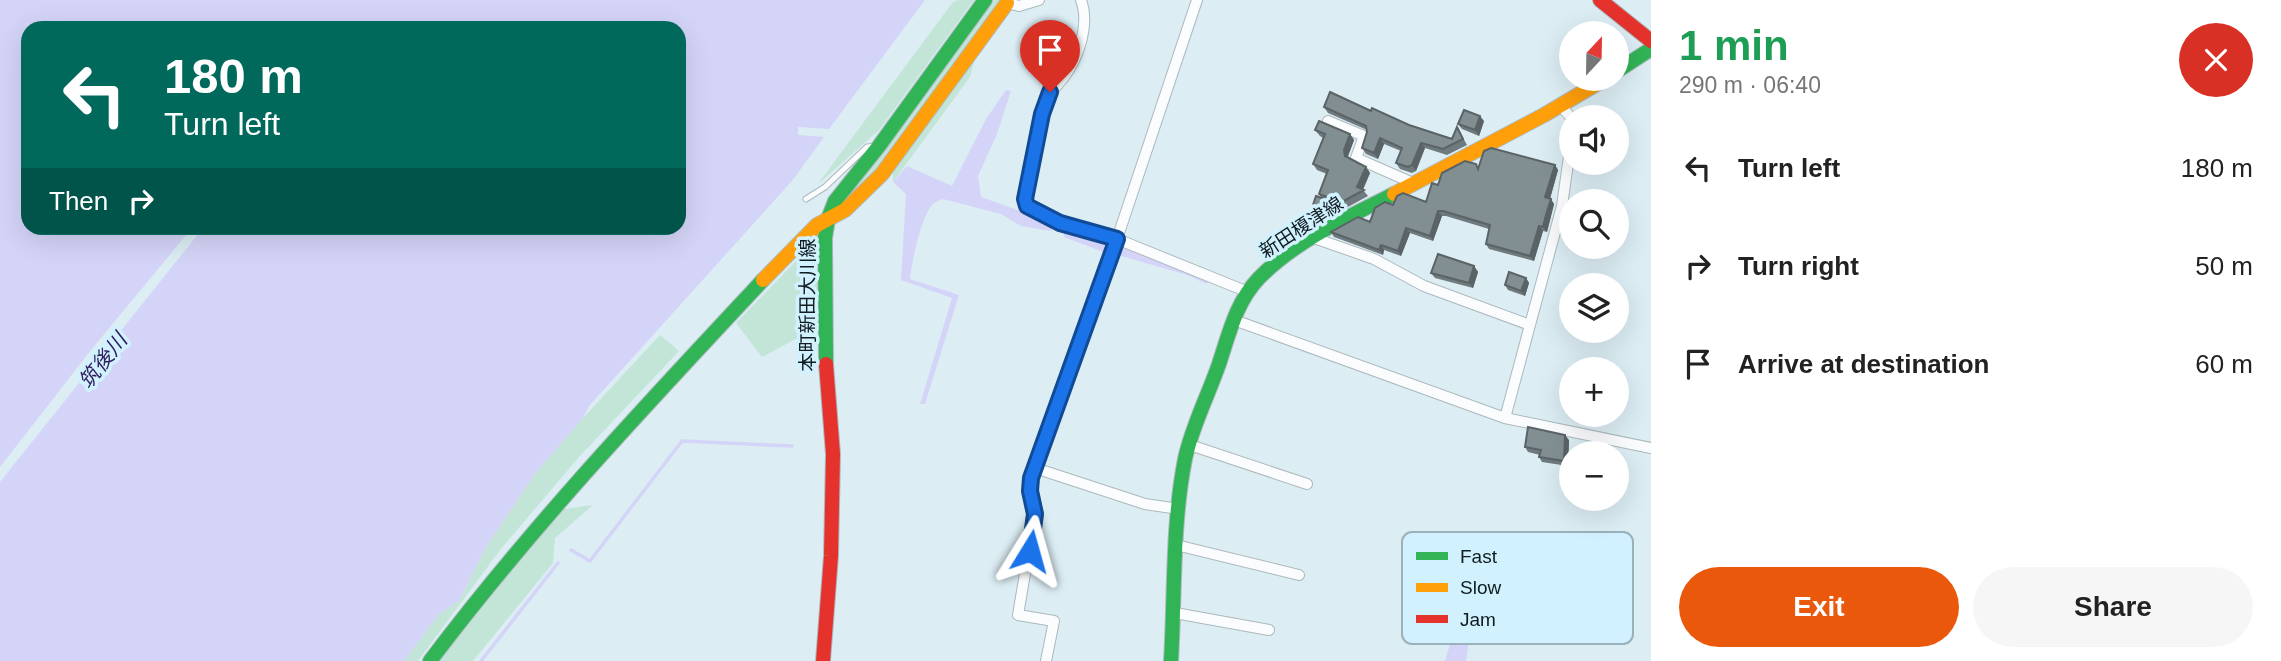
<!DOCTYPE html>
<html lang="en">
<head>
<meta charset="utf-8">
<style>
  body { margin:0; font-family:Arial,"Noto Sans JP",sans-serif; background:#f6f6f6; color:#222; height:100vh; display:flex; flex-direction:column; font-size:26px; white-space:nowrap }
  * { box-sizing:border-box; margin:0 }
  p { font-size:23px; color:#767676 }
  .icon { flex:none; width:38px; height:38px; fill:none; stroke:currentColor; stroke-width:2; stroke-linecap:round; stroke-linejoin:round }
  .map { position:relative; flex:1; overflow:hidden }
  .side { display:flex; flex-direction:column; background:#fff; width:630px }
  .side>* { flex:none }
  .hud { position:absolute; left:21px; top:21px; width:665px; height:214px; border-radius:21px; box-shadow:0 7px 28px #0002; background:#00695c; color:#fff; overflow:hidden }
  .needle { width:46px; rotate:22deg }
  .buttons { position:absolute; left:1559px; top:21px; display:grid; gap:14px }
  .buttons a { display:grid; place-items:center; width:70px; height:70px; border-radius:50%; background:#fff; box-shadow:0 7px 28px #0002; font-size:35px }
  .pin { position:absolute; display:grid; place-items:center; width:60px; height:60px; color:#fff; margin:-72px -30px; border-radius:50% 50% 50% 0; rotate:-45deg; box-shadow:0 0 7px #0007 }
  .pin .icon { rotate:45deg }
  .me { position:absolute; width:77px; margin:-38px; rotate:8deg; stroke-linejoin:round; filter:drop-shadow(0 0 5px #0008) }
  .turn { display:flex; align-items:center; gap:24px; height:147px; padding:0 28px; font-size:32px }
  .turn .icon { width:91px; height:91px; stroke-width:2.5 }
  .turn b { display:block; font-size:49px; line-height:60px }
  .then { display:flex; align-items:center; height:66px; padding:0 28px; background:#0003; gap:14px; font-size:26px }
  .round { display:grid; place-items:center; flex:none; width:74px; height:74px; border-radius:37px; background:#f6f6f6 }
  .overview { display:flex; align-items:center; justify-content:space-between; height:119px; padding:0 28px }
  h1 { font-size:42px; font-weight:600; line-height:52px; color:#1e9e55 }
  .button { display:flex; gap:14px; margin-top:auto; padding:14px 28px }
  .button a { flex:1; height:80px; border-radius:42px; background:#ea580c; color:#fff; font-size:28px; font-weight:600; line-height:80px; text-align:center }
  .button a+a { background:#f6f6f6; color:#222 }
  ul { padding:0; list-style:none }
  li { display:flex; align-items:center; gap:21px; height:98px; padding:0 28px }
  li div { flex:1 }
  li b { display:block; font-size:26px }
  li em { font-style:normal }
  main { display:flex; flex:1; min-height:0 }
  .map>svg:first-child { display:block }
  .green { fill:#c2e5d7 }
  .water { fill:#d4d4f8; fill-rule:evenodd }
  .pier { fill:#dcedf4 }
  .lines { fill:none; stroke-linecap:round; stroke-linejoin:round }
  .stream { stroke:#d4d4f8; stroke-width:3.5 }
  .lane-casing { stroke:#acb9be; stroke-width:7 }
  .street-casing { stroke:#acb9be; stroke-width:12 }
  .fast-casing { stroke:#acb9be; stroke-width:16 }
  .slow-casing { stroke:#acb9be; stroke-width:16 }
  .jam-casing { stroke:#acb9be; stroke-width:16 }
  .lane { stroke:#fafcfd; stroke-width:5 }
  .street { stroke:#fafcfd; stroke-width:10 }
  .fast { stroke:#30b455; stroke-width:14 }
  .slow { stroke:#ff9f0a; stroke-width:14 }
  .jam { stroke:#e5322d; stroke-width:14 }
  .wall { fill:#6f7a7e }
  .shaded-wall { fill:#5a6366 }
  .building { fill:#818e92; stroke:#5a6366; stroke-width:2 }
  .route-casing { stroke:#114b97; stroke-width:18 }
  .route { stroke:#1a73e8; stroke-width:12 }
  .labels { text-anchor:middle; stroke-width:7; stroke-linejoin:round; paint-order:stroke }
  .street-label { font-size:19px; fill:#101c20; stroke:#d2f1fe }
  .water-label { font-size:21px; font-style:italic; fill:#322062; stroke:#d2f1fe }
  .key { fill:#d2f1fe; stroke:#98b1bb; stroke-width:2 }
  .key-label { font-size:19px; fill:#101c20 }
</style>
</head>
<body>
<main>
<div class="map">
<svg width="1651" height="661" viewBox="0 0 1651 661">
  <rect width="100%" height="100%" fill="#dcedf4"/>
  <path class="green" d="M958,0H974L879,130L817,185L953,2Z
    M991,0H1002L875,173L841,205Z
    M977,50L970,77L893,182V166Z
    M810,256L817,259L820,326L762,357L736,323L798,259Z
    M660,335L679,351L579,457L500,550L418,661H404L439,614L459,601L486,547L534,475L583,418Z
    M593,505L555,538L553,563L473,661H437L558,510Z"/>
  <path class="water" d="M0,0H925L829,129L798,127V135L824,137L792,181L589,406L583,418L534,475L486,547L459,601L439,614L404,661H0ZM28,28H679V228H28Z
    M1006,90L1011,91L997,134L978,176L981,197L1037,217L1053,227L1051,231L1021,226L1001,214L943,199C942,199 933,203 933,204C921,216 912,261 910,279L959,295L925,404H920L952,298L901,280L906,194L893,182L907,166L952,186L986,119Z
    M1064,228L1111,241L1110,247L1106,253L1064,237Z
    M1125,244L1210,276L1207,284L1184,274L1121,256L1119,250Z
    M1484,529L1479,580L1466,661H1445Z"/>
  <path class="pier" d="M192,228H203L0,482V467L91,350Z"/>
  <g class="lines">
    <path class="stream" d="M571,550L590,561L682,441L792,446
      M481,661L558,563"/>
    <g class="lane-casing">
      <path id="lane" d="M806,199L825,187L867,147L876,146"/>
    </g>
    <g class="street-casing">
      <path id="street" d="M1009,0L1007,3L1019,6L1039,0
        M1081,0C1090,24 1079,57 1064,77C1053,90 1047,96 1042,113C1034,141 1031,171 1025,199L1027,206L1060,223L1117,239L1248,292
        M1562,107L1572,119
        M1328,121L1364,136L1356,158L1413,183
        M1314,238L1374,259L1424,286L1530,325
        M1234,320L1505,418L1651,448
        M1505,418L1562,206L1572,135
        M1190,445L1307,484
        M1035,468L1030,491L1035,514L1018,615L1054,621L1046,661
        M1179,509L1145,504L1035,468L1117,239L1197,0
        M1176,545L1299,575
        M1175,613L1269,630"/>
    </g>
    <g class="fast-casing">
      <path id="fast" d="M1617,71L1651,49
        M826,364L825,238L828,219L835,201L879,146L985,0
        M430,661C532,526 647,404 763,280
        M1171,661C1175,594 1172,525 1185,459C1192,426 1208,396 1219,364C1229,334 1236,302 1259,278C1295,241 1348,217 1394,194"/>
    </g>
    <g class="slow-casing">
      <path id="slow" d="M1394,194L1544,115L1605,79
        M763,280L817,225L845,210L882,174L1007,3"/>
    </g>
    <g class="jam-casing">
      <path id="jam" d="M1600,0L1651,41
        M823,661L831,556L833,454L826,364"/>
    </g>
    <use href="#lane" class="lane"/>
    <use href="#street" class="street"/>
    <use href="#fast" class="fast"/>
    <use href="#slow" class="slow"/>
    <use href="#jam" class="jam"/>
  </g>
  <path class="wall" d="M1324,107L1371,111L1409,125L1452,139L1457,127L1467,145L1447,155L1425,148L1416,171L1412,173L1400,169L1396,163L1401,151L1384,144L1378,159L1366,154L1362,148L1367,130L1328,113Z
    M1484,121L1479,136L1462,129L1458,124Z
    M1315,130L1350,134L1354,140L1348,156L1349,158L1366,167L1370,173L1363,190L1368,196L1346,208L1327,201L1329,204L1323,221L1318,224L1313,222L1309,217L1321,198L1319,194L1327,174L1317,170L1313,164L1323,138L1320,136Z
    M1555,165L1558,170L1550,199L1554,204L1547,232L1543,231L1534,261L1489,249L1486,244L1489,229L1446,216H1442L1433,241L1410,233L1401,256L1384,250L1383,255L1334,237L1331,232L1370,222L1393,205L1426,202L1438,185L1479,168Z
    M1474,266L1478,272L1473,288L1435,278L1431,273Z
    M1526,278L1529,283L1525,296L1508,290L1505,285Z
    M1569,440L1568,466L1542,462L1539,457L1540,455L1528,452L1525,447Z"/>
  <path class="shaded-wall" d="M1480,116L1484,121L1479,136L1475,130Z
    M1350,134L1354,140L1348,156L1349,162L1345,156L1344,150Z
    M1380,138L1384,144L1378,159L1374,153Z
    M1421,143L1425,148L1416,171L1412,165Z
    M1555,165L1558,170L1549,202L1545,197Z
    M1366,167L1370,173L1361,193L1357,187Z
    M1325,199L1329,204L1323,221L1320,216Z
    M1551,199L1554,204L1547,232L1543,227Z
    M1438,211L1442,216L1433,241L1430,236Z
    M1539,226L1543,231L1534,261L1530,256Z
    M1406,228L1410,233L1401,256L1398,251Z
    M1381,245L1384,250L1383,255L1379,250Z
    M1474,266L1478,272L1473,288L1469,283Z
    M1526,278L1529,283L1525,296L1521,291Z
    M1565,435L1569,440L1568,466L1564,461Z"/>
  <path class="building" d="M1330,92L1371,111L1372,108L1409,125L1452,139L1457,127L1463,139L1443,149L1421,143L1412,165L1408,167L1396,163L1402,148L1380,138L1374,153L1362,148L1367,132L1366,126L1324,107Z
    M1464,110L1480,116L1475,130L1458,124Z
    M1319,121L1350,134L1344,150L1345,156L1366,167L1357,187L1364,190L1342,202L1319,194L1328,170L1313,164L1325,134L1315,130Z
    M1491,148L1555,165L1545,197L1551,199L1546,215L1543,227L1539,226L1530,256L1486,244L1490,225L1443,211H1438L1430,236L1406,228L1398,251L1381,245L1379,250L1331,232L1358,217L1370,222L1375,208L1385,202L1393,205L1397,196L1403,193L1426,202L1432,183L1438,185L1442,173L1465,161L1476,164L1478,169L1484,151Z
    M1316,196L1325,199L1320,216L1314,219L1309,217Z
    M1438,254L1474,266L1469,283L1431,273Z
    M1509,272L1526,278L1521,291L1505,285Z
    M1528,427L1565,435L1564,461L1539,457L1541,450L1525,447Z"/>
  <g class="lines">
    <g class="route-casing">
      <path id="route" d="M1030,551L1035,514L1030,491L1031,478L1117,239L1060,223L1027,206L1025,199L1042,114L1050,92"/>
    </g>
    <use href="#route" class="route"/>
  </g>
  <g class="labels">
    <g class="street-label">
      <text transform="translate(1301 227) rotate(-33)" y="7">新田榎津線</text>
      <text transform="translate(807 305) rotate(-90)" y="7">本町新田大川線</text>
    </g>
    <g class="water-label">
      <text transform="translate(103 361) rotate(-52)" y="7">筑後川</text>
    </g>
  </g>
  <rect x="1402" y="532" width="231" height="112" rx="10" class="key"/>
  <rect x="1416" y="552" width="32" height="8" fill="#30b455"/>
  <rect x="1416" y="583" width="32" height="9" fill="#ff9f0a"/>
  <rect x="1416" y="615" width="32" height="8" fill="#e5322d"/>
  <g class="key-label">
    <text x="1460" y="563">Fast</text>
    <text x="1460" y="594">Slow</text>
    <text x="1460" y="626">Jam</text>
  </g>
</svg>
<div class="buttons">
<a><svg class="needle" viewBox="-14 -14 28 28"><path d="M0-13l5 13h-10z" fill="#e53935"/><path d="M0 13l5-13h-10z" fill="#767676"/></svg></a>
<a><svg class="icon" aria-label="sound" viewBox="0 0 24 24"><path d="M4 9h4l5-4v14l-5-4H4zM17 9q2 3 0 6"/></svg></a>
<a><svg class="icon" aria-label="search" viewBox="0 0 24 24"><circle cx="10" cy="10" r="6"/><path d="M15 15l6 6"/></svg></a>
<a><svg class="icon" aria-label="layers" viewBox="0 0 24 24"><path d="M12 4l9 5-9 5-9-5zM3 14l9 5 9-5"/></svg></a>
<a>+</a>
<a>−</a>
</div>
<div class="pin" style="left:1050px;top:92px;background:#d93025"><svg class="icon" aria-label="arrive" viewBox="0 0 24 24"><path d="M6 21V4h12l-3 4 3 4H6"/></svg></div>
<svg class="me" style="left:1030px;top:551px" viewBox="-20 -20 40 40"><path d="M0-17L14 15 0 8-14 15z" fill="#1a73e8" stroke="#fff" stroke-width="4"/></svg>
<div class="hud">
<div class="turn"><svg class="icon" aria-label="left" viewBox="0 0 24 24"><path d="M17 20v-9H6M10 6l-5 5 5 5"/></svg><div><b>180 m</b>Turn left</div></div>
<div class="then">Then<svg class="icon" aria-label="right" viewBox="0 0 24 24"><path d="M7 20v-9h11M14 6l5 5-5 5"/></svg></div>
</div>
</div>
<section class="side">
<div class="overview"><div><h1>1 min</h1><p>290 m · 06:40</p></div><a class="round" style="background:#d93025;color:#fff"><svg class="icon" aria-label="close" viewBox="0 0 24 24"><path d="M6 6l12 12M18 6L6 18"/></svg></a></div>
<ul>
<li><svg class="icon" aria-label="left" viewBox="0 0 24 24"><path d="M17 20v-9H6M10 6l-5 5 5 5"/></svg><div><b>Turn left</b></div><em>180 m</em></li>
<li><svg class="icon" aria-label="right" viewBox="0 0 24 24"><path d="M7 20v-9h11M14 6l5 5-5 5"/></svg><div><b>Turn right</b></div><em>50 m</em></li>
<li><svg class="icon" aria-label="arrive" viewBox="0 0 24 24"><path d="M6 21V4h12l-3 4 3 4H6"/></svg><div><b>Arrive at destination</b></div><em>60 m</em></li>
</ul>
<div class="button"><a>Exit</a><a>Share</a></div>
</section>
</main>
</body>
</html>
